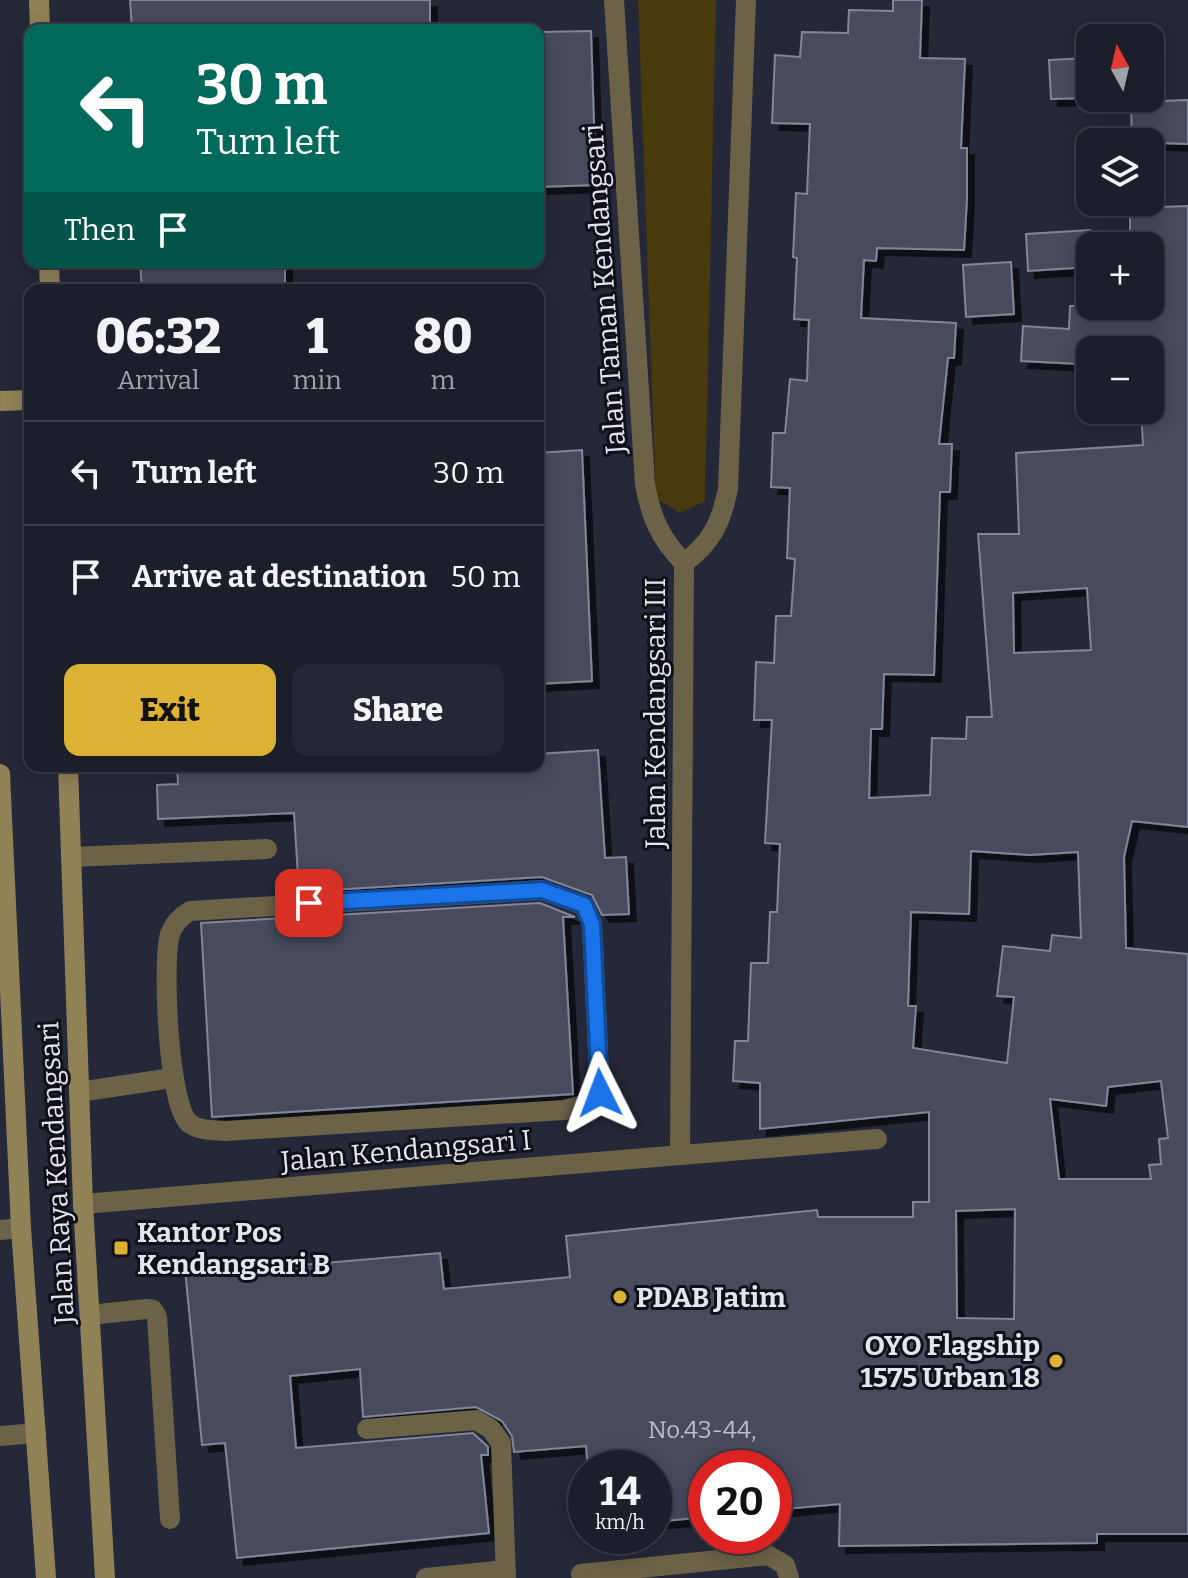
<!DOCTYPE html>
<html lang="en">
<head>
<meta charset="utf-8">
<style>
  body { margin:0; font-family:Bitter,serif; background:#252732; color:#f1f3f6; height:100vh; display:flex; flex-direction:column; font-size:30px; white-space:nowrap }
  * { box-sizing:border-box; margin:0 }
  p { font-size:26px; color:#a0a2a8 }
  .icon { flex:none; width:44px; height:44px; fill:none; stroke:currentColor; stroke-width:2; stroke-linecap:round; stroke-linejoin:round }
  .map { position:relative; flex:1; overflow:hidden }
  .side { position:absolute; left:24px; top:284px; width:520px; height:488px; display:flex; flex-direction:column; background:#1c1e2a; border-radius:16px; box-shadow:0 4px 20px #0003,0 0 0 2px #3a3c47 }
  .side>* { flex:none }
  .top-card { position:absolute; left:24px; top:24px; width:520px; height:244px; border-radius:16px; box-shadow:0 4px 20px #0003,0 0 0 2px #3a3c47; background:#00695c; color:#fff; overflow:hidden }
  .needle { width:52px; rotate:352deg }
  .controls { position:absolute; left:1076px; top:24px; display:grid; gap:16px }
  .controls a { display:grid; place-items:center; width:88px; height:88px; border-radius:16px; background:#1c1e2a; box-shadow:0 4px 20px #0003,0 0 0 2px #3a3c47; font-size:40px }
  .speed { position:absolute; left:568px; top:1450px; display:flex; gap:16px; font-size:40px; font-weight:700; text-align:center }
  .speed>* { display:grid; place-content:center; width:104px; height:104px; border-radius:50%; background:#1c1e2a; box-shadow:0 4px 20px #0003,0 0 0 2px #3a3c47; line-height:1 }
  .speed small { font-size:20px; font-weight:400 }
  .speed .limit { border:12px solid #d22; background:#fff; color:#111 }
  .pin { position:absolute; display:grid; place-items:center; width:68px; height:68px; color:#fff; margin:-34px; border-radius:16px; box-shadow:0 4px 12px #0006 }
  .me { position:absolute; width:88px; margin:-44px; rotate:357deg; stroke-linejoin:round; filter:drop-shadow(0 0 6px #0008) }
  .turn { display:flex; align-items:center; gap:28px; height:168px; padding:0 40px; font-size:36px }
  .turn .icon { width:104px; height:104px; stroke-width:2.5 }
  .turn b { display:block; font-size:56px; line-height:68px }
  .then { display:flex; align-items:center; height:76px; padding:0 40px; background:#0003; gap:16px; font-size:30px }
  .eta { display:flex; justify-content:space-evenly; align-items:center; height:136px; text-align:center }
  .eta b { font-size:48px; font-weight:800; line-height:56px }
  .button { display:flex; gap:16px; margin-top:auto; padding:16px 40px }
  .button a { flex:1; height:92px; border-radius:16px; background:#dbb233; color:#111; font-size:32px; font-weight:800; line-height:92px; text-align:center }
  .button a+a { background:#252732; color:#f1f3f6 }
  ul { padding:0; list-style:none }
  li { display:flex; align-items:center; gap:24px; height:104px; padding:0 40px; border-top:2px solid #3a3c47 }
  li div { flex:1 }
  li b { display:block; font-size:30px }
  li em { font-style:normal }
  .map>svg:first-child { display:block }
  .green { fill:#493a0d }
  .building { fill:#474b5d; stroke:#82869a; stroke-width:2; fill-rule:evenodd; filter:url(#shadow) }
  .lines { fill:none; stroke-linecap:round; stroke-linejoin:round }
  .service { stroke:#6b6247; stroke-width:20 }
  .minor { stroke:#6b6247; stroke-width:20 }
  .secondary { stroke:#918157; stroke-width:20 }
  .route-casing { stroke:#114b97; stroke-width:20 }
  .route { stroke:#1a73e8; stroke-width:14 }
  .poi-dot { fill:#dbb233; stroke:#101118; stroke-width:3 }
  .labels { text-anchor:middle; stroke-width:6; stroke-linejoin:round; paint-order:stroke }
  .number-label { font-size:24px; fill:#bbbeca }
  .street-label { font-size:28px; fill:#e2e4ef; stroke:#101118 }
  .poi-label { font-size:28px; font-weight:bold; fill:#e2e4ef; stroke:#101118; text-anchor:start }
</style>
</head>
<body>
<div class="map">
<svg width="1188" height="1578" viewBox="0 0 1188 1578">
  <defs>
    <filter id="shadow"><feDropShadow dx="7" dy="7" stdDeviation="0" flood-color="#0009"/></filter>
  </defs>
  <rect width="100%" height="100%" fill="#252838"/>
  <path class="green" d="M638,0H716L705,501L680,513L656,498Z"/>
  <path class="building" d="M130,0H430V30H132Z
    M893,0H922L920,58L965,59L961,148H967V199L964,250L877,248L876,261L864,260L861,318L956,323L954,358H948L939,444H952L950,492H940L934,675L884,674L882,729H871L869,798L930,795L932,738L966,739L967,717H992L978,534H1019L1016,453L1143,445L1141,410H1150V350H1090V361L1080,364L1021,361L1023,326L1069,329L1070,306H1150V246H1130V208L1188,206V827L1132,821L1124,857L1126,948L1188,954V1534H1097V1543L839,1546L840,1504L774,1510V1468H706V1517L654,1522V1468H588L586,1446L514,1452L512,1436L502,1421L476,1407L363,1417L360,1369L290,1376L296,1448L473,1433L488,1447V1455H481L489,1533L237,1558L225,1443L202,1445L185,1269L278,1260L279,1267L440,1253L444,1289L570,1277L566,1236L817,1210L818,1217H913V1202H929V1112L760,1129V1083L733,1081L735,1041H748L751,963H768L770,912H777L780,844L765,843L772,720H754L756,662L774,663L776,616H791L795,559L787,558L790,488L771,487L773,433H785L790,379L807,381L809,320L794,319L797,258L793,257L796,193L807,194L810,124L772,123L775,55L800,57L802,32L848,33L849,10L893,11ZM1087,588L1091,650L1014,653L1013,593ZM971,851L1030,855L1078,852L1081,938L1052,935L1050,951L1003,946L997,996L1014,997L1007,1063L913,1048L916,1006H908L911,912L969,914ZM1161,1081L1168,1138L1159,1139L1161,1164L1149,1165L1151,1179H1059L1050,1099L1106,1106L1108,1087ZM1015,1209L1014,1319L957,1318L956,1211Z
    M591,31L596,185L538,187V32Z
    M1090,58V98L1051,99L1049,60Z
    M1188,100V144L1132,142L1131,102Z
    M1090,230V267L1028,271L1026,234Z
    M140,262H285V290H142Z
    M1011,262L1014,314L966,317L963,265Z
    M582,450L592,681L538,684V453Z
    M598,750L605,858L626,857L629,914L602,915L592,895L542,877L299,892L294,813L158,819L157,785L178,784L177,766H538V754Z
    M540,903L575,917H563L573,1094L212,1117L201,923Z"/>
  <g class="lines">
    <path class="service" d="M71,857L267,849
      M542,890L584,905L592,924L600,1093L592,1103L564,1110L225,1131C213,1130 199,1131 189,1123C168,1104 162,963 170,934C174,923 180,917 190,911Z
      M79,1092L172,1078
      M90,1315L146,1309L153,1310L157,1317L170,1519
      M367,1429L476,1420L491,1429L501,1443L506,1578
      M0,1436L36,1433
      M581,1574L768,1555L785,1565L789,1578
      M426,1578L506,1570"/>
    <path class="minor" d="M614,0L645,484C651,518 660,538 684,563
      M680,1155L684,563C712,542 721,523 728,489L746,0
      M83,1204L877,1139
      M0,1230L21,1228"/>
    <path class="secondary" d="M39,0L40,30
      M49,262L50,290
      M0,401L30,400
      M68,766L83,1204L105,1578
      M0,774L21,1228L46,1578"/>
  </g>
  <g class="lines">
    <g class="route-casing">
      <path id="route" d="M309,903L542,890L584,905L592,924L600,1093"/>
    </g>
    <use href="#route" class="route"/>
  </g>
  <g class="poi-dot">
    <rect x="113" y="1240" width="16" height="16" rx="4"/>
    <circle cx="620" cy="1297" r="8"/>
    <circle cx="1056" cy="1361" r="8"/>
  </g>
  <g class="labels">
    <g class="number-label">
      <text x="702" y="1438">No.43-44,</text>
    </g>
    <g class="street-label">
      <text transform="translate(604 289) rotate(-94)" y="10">Jalan Taman Kendangsari</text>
      <text transform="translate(655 713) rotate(-90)" y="10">Jalan Kendangsari III</text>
      <text transform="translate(406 1150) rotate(-5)" y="10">Jalan Kendangsari I</text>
      <text transform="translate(56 1173) rotate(-93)" y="10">Jalan Raya Kendangsari</text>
    </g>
    <g class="poi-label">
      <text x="137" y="1242">Kantor Pos<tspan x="137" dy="32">Kendangsari B</tspan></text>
      <text x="636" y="1307">PDAB Jatim</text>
      <text x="1040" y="1355" text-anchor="end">OYO Flagship<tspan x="1040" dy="32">1575 Urban 18</tspan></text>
    </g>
  </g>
</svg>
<div class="controls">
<a><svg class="needle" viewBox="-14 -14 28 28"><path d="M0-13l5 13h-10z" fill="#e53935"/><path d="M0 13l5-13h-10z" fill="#a0a2a8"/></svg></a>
<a><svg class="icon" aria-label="layers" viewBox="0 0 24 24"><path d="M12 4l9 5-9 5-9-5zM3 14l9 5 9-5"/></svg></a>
<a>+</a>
<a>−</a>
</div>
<div class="speed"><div>14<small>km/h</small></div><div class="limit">20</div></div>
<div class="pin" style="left:309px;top:903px;background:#d93025"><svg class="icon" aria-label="arrive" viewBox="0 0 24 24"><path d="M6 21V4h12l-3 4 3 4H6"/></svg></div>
<svg class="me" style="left:600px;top:1093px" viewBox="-20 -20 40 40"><path d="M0-17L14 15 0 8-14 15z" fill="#1a73e8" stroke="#fff" stroke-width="4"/></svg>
<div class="top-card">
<div class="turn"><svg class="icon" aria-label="left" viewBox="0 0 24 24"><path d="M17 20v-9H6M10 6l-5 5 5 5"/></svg><div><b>30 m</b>Turn left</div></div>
<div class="then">Then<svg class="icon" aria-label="arrive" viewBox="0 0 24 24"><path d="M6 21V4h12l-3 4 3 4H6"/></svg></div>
</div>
<section class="side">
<div class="eta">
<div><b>06:32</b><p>Arrival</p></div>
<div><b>1</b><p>min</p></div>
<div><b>80</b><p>m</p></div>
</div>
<ul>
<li><svg class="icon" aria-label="left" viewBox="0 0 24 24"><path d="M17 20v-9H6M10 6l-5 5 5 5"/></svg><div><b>Turn left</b></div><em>30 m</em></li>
<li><svg class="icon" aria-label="arrive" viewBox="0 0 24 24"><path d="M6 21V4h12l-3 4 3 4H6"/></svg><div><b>Arrive at destination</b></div><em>50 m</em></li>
</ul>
<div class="button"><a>Exit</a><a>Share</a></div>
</section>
</div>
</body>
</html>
